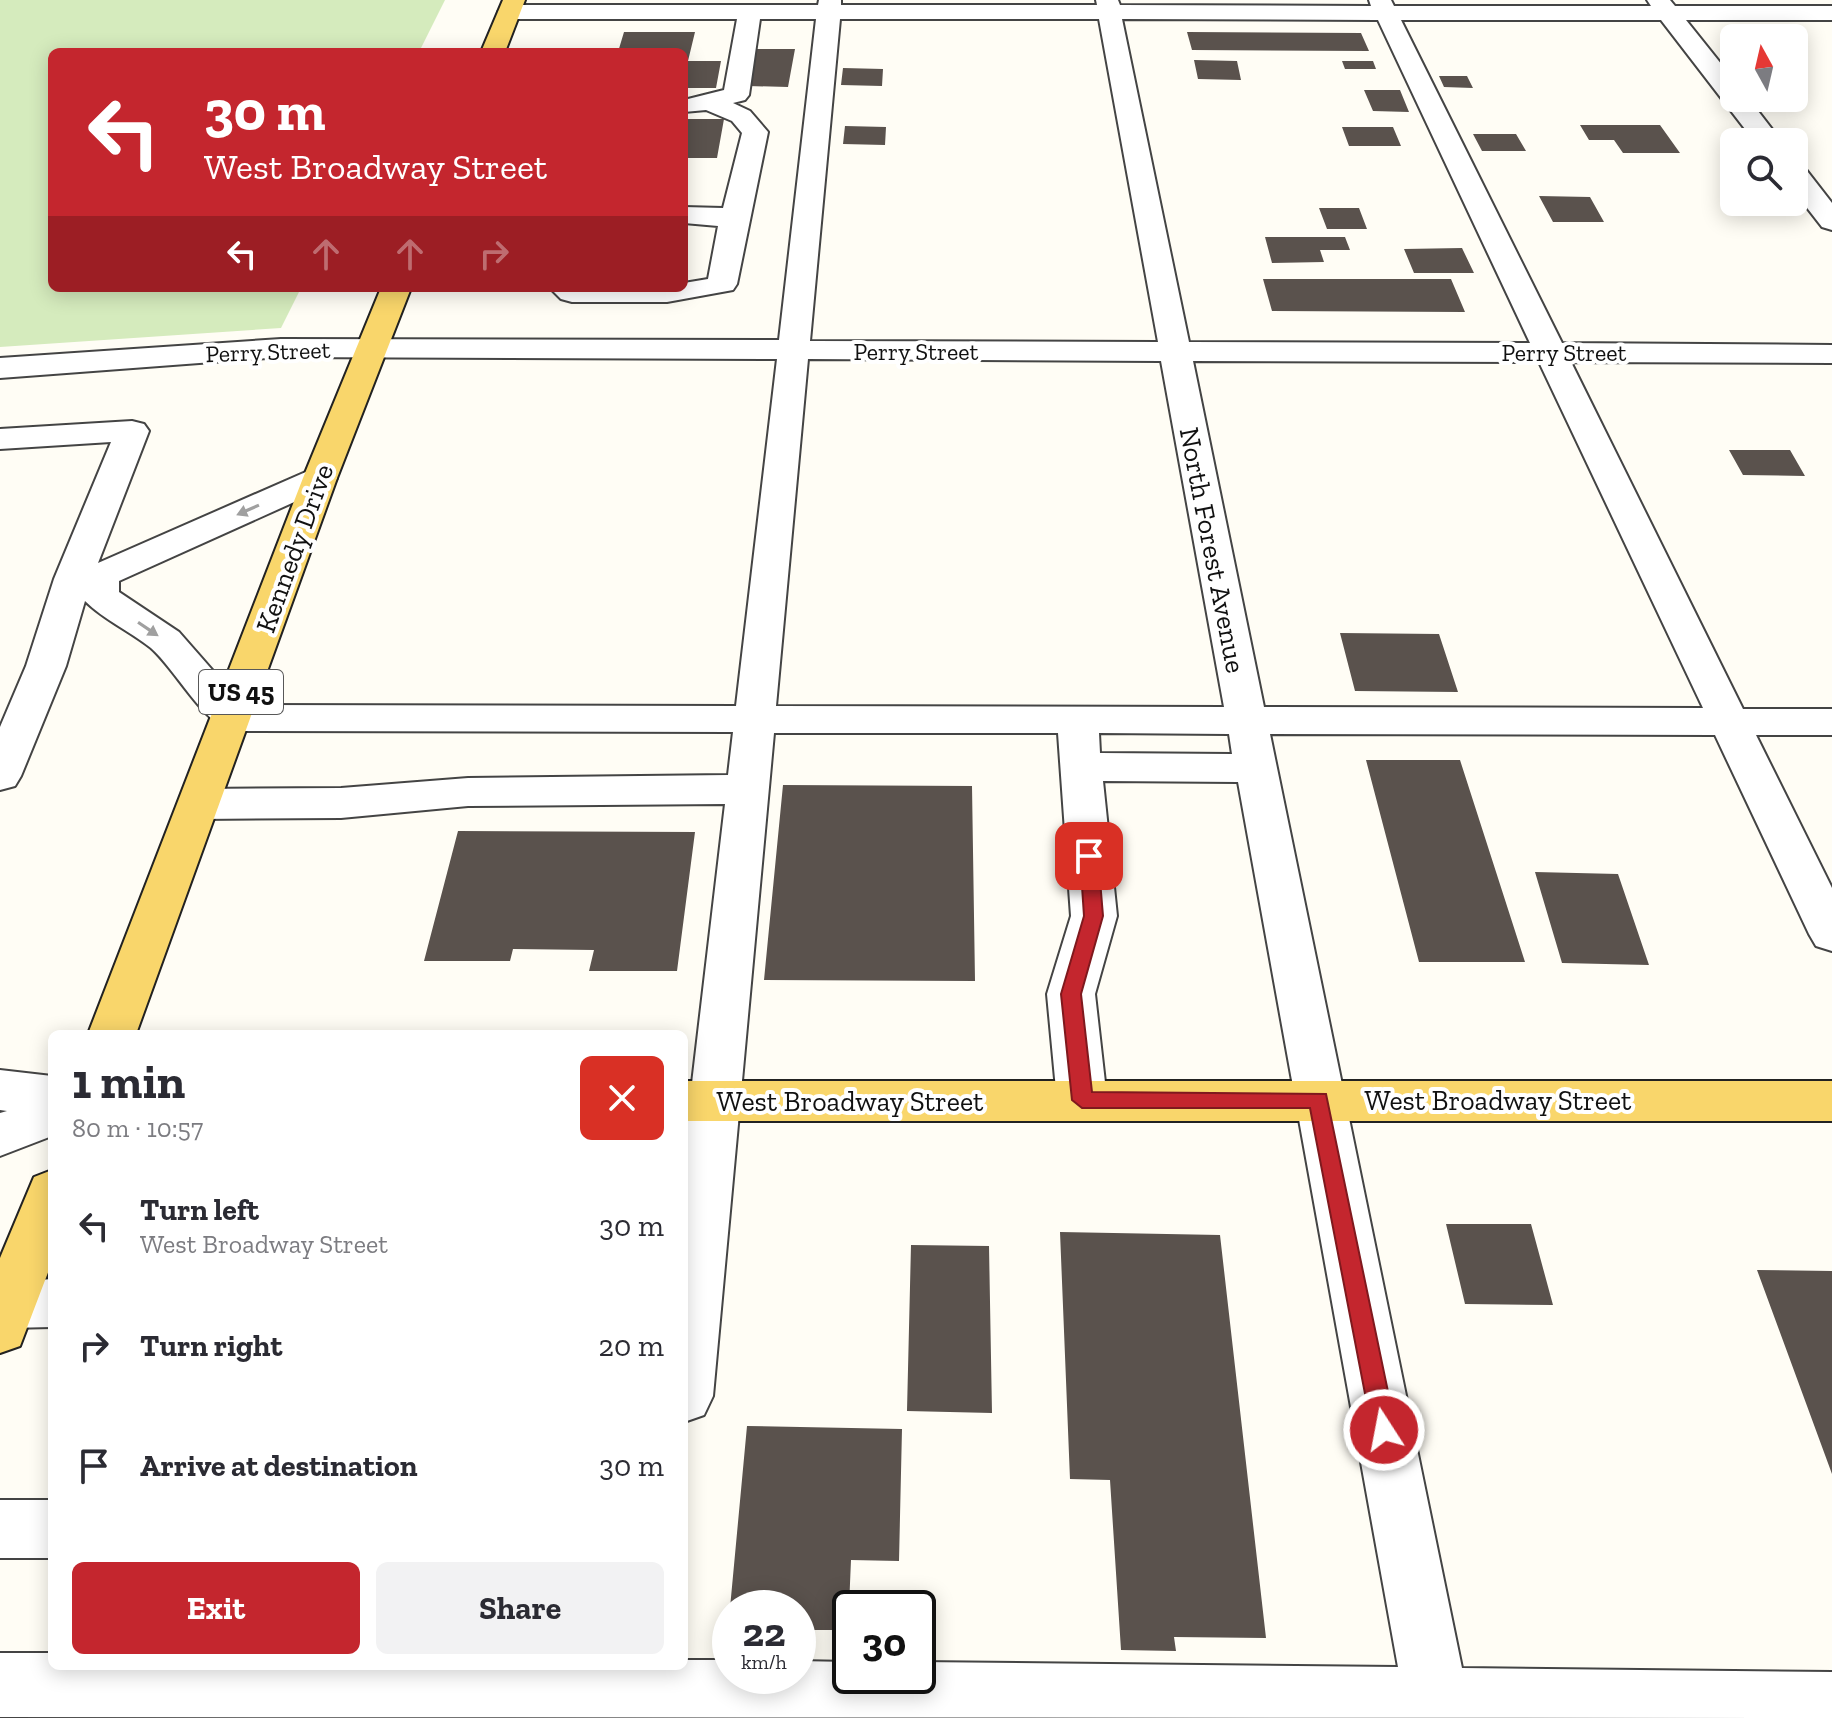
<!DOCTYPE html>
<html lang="en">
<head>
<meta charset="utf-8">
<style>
  body { margin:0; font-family:"Zilla Slab",serif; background:#f2f2f3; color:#2b2b33; height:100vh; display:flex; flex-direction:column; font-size:30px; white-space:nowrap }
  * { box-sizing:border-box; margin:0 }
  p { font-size:26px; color:#7c7c81 }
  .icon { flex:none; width:44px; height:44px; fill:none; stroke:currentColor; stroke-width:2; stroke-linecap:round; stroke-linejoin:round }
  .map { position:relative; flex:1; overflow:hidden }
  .details { position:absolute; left:48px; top:1030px; width:640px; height:640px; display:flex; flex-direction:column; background:#fff; border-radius:12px; box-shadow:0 4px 20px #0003 }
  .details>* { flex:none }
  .guide { position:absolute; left:48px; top:48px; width:640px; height:244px; border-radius:12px; box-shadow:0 4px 20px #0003; background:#c4262e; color:#fff; overflow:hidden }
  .needle { width:52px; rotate:352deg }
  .buttons { position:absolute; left:1720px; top:24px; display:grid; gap:16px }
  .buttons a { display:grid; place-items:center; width:88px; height:88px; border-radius:12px; background:#fff; box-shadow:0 4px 20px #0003; font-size:40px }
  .speed { position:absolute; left:712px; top:1590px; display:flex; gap:16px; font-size:40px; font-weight:700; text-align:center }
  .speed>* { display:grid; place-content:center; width:104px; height:104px; border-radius:50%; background:#fff; box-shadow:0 4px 20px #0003; line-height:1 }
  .speed small { font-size:20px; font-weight:400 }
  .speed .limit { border:4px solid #111; border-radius:12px; background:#fff; color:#111 }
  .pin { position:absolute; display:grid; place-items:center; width:68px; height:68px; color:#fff; margin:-34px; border-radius:16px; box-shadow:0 4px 12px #0006 }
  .me { position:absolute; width:88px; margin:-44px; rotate:349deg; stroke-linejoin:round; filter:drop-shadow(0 0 6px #0008) }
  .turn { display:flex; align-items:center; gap:28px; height:168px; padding:0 24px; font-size:36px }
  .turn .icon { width:104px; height:104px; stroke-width:2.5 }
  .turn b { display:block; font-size:56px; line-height:68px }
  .lanes { display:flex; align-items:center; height:76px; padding:0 24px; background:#0003; justify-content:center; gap:40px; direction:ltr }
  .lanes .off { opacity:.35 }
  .round { display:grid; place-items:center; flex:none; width:84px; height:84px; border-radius:12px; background:#f2f2f3 }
  .overview { display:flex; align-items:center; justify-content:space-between; height:136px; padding:0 24px }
  h1 { font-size:48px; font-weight:700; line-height:60px }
  .primary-button { display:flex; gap:16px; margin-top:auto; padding:16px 24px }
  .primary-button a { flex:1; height:92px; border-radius:12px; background:#c4262e; color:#fff; font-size:32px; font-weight:700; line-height:92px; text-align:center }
  .primary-button a+a { background:#f2f2f3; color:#2b2b33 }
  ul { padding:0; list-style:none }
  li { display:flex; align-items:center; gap:24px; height:120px; padding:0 24px }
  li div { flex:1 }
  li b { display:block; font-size:30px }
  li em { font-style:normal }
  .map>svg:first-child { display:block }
  .green { fill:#d5ebbd }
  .building { fill:#5a524d }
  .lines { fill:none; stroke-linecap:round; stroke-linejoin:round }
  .minor-casing { stroke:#444; stroke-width:4 }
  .major-casing { stroke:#222; stroke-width:4 }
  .minor { fill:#fff; fill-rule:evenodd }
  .major { fill:#f9d66b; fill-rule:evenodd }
  .oneway { fill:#a0a0a0 }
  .route { fill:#c4262e; stroke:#7f191e; stroke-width:2 }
  .labels { text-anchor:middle; stroke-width:8; stroke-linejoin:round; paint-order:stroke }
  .far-street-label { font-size:24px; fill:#111; stroke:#fff }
  .shield { fill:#fff; stroke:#585858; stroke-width:2 }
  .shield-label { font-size:26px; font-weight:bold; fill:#111 }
  .street-label { font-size:28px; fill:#111; stroke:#fff }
</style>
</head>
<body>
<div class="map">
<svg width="1832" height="1718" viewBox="0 0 1832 1718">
  <rect width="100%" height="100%" fill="#fffdf5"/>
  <path class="green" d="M0,0H445L419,52H52V288H301L281,328L0,347Z"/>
  <path class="building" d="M624,32H695L688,61H721L716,88H684V52H618Z
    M1187,32L1361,33L1369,51L1192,50Z
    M756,49H795L788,87L748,86Z
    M1194,60L1237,61L1241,80L1198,79Z
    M1342,61H1373L1376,69H1345Z
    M843,68L883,69L882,86L841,85Z
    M1439,76H1467L1473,88L1444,87Z
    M1364,90H1400L1409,112L1373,111Z
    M684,119H724L717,158H684Z
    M1580,125H1660L1680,153H1623L1614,140H1589Z
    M845,126L886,127L885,145L843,144Z
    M1342,127H1393L1401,146H1349Z
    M1473,134H1516L1526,151H1482Z
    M1539,196L1590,197L1604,222H1553Z
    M1319,208H1359L1367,229H1327Z
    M1265,237H1345L1350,250H1320L1324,262L1272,263Z
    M1462,248L1474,273H1414L1404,249Z
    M1263,279H1451L1465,312L1272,311Z
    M1729,450H1790L1805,476L1743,475Z
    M1340,633L1439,634L1458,692L1355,691Z
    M1366,760H1460L1525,962H1419Z
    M783,785L972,786L975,981L764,980Z
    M458,831L695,832L677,971H589L594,950L513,949L510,961H424Z
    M1535,872L1618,874L1649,965L1562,963Z
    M1446,1224H1531L1553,1305L1465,1304Z
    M1060,1232L1220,1235L1266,1638L1174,1637L1176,1651L1121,1650L1110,1480L1070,1479Z
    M911,1245L989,1246L992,1413L907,1411Z
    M1757,1270L1832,1271V1474Z
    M747,1426L902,1429L899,1561L851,1560L848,1630H798V1608H730Z"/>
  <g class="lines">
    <g class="minor-casing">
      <path id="minor" d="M819,0H841V5H1097L1096,0H1118L1120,5L1371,6L1369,0H1391L1394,6H1651L1647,0H1670L1675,6H1832V20H1686L1734,80V98H1748L1782,142H1755L1661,20H1401L1562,343L1832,345V363L1571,362L1743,709H1832V735H1756L1832,888V951L1816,946L1809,934L1715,735L1270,734L1462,1668L1832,1672V1718L0,1717V1653H52V1666H684V1660H730V1676H798V1661L850,1662V1676H918V1662L1398,1667L1238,782L1103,781L1117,916L1095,994L1107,1100L1100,1114L1082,1120L1064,1114L1057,1100L1047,994L1071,916L1058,733H774L713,1396L704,1415L684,1422V1151L725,804L468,806L341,818L199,819L184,814L178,804L184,794L199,789L341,788L468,778L728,775L733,732L232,731C203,723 176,670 151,648C130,631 104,620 85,601L66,666L21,776L15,786L0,790V727L26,666L54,579L111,442L0,449V429L132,421L144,424L149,431L98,563L308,471L320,468L332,471L337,478L332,485L119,581V592L179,632L243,705L736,706L777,359L281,357L0,378V358L281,339L779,340L816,19H760L749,95L745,100L733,103L750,111L768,132L737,284L733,290L667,302H572L561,299L550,288H684V283L708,279L718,226L684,223V207L723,208L742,133L732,121L706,110L684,112V100L724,90L737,19H510L498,12L510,5H818ZM840,19H1099L1158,342L810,341ZM1122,19L1378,20L1530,343L1189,342ZM808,359L1161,361L1224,707L776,706ZM1193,361L1539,362L1703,708L1264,707ZM1099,733L1229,734L1232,754L1100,753Z
        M1794,165L1804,167L1832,203V230L1822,227L1794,191Z
        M0,1070L52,1076V1136L0,1156V1113L7,1111L0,1110Z
        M52,1279V1327L9,1328L0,1325V1283Z
        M0,1500H52V1558H0Z"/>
    </g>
    <g class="major-casing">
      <path id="major" d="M503,0H525L505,52H481Z
        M381,288H411L337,478L136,1034H88L303,478Z
        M684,1081H1832V1121H684Z
        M52,1170V1262L20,1346L0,1353V1258L34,1177Z"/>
    </g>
    <use href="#minor" class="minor"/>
    <use href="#major" class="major"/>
  </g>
  <defs><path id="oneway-solid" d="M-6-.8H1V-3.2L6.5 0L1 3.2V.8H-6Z" transform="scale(2)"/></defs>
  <g class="oneway">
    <use href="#oneway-solid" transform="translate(248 510) rotate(156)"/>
    <use href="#oneway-solid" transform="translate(148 629) rotate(34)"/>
  </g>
  <path class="route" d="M1089,850L1098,856L1103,916L1081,994L1092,1092L1326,1094L1396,1430L1392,1438L1384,1441L1375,1438L1372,1430L1310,1108H1082L1072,1100L1061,994L1084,916L1080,856Z"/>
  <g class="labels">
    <g class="far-street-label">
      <text transform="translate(268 352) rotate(-2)" y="8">Perry Street</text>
      <text x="916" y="360">Perry Street</text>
      <text x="1564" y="361">Perry Street</text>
    </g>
    <rect class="shield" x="199" y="670" width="84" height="44" rx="6"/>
    <g class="shield-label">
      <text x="241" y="701">US 45</text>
    </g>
    <g class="street-label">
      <text transform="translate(294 548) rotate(-70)" y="10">Kennedy Drive</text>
      <text transform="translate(1213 550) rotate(79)" y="10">North Forest Avenue</text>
      <text x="1498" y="1110">West Broadway Street</text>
      <text x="850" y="1111">West Broadway Street</text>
    </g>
  </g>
</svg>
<div class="buttons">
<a><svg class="needle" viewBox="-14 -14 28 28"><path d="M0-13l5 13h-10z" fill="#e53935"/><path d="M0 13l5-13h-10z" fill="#7c7c81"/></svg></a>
<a><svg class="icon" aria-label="search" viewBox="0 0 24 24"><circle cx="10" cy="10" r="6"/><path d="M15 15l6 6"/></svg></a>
</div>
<div class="speed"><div>22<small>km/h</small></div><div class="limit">30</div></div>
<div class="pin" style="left:1089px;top:856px;background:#d93025"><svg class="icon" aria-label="arrive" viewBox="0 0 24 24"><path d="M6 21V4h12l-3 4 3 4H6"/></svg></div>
<svg class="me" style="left:1384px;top:1430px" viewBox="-20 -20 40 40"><circle r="17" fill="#c4262e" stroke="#fff" stroke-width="3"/><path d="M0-11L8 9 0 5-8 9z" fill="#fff"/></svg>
<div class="guide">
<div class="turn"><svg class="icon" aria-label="left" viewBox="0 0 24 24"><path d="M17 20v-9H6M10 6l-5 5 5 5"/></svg><div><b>30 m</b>West Broadway Street</div></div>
<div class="lanes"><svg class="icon" aria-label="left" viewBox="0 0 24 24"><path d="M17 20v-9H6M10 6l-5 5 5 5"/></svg><svg class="icon off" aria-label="ahead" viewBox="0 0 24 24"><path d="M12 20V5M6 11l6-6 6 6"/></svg><svg class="icon off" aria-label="ahead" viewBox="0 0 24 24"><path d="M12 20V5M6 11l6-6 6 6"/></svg><svg class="icon off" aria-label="right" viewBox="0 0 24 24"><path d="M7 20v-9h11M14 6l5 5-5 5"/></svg></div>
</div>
<section class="details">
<div class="overview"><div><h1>1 min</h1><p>80 m · 10:57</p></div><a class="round" style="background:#d93025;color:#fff"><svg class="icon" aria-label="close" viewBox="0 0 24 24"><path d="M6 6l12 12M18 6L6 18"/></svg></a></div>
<ul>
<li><svg class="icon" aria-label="left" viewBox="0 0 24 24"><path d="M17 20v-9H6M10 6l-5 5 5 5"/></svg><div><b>Turn left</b><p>West Broadway Street</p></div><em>30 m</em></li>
<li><svg class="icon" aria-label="right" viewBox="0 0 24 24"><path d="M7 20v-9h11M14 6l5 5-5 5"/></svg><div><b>Turn right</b></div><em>20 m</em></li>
<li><svg class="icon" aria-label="arrive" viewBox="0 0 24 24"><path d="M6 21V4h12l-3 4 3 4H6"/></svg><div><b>Arrive at destination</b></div><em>30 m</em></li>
</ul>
<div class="primary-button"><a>Exit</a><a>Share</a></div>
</section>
</div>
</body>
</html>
